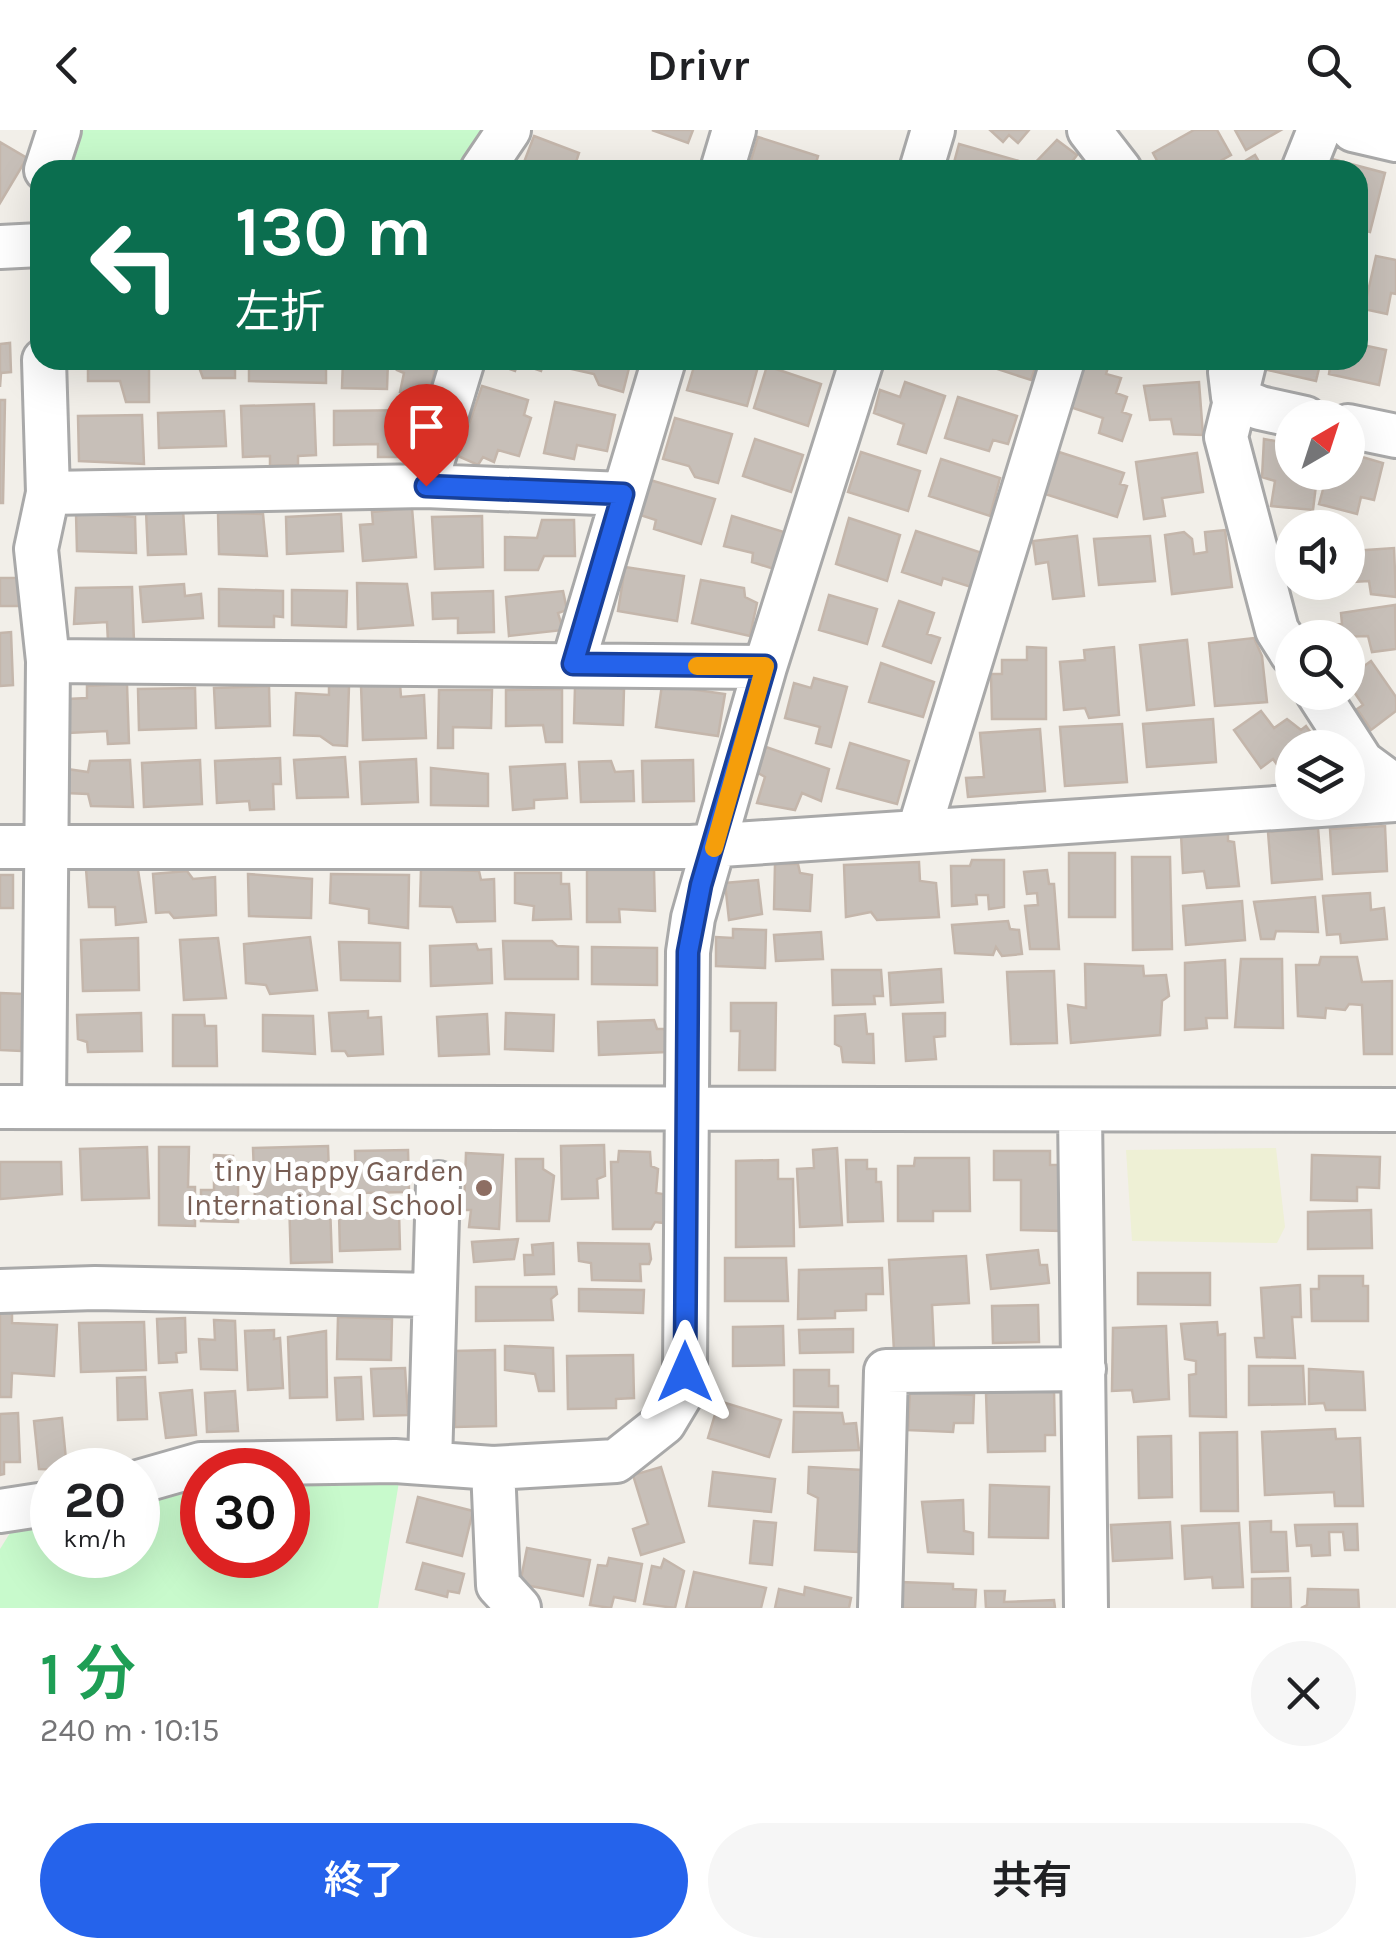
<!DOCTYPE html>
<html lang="ja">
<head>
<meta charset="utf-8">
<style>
  body { margin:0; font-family:Karla,"Noto Sans JP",sans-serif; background:#f6f6f6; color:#202124; height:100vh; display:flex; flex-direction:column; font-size:38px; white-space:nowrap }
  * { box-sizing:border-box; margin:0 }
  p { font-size:32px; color:#757577 }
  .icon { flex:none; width:55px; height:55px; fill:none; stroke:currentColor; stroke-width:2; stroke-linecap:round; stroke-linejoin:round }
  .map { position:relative; height:1478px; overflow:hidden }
  .sheet { display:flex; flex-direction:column; background:#fff; flex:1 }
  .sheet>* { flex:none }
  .hud { position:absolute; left:30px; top:30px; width:1338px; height:210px; border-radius:30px; box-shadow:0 10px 40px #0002; background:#0b6e4f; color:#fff; overflow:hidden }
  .needle { width:65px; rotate:39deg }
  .controls { position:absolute; left:1275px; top:270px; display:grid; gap:20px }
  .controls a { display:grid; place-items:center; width:90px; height:90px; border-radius:50%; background:#fff; box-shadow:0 10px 40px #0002; font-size:50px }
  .speed { position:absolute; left:30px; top:1318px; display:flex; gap:20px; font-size:50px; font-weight:700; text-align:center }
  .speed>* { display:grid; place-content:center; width:130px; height:130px; border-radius:50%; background:#fff; box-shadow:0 10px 40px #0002; line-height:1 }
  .speed small { font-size:25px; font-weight:400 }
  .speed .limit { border:15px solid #d22; background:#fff; color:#111 }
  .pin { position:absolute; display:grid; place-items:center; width:85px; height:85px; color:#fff; margin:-102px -42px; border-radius:50% 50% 50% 0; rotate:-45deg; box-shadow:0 0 10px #0007 }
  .pin .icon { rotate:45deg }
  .me { position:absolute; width:110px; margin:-55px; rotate:0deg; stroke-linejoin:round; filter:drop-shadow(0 0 8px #0008) }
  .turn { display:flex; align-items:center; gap:35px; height:210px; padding:0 40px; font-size:45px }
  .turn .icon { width:130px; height:130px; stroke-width:2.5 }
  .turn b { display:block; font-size:70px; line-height:85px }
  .round { display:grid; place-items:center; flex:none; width:105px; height:105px; border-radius:52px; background:#f6f6f6 }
  .summary { display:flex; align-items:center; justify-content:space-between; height:170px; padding:0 40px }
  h1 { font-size:60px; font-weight:600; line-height:75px; color:#1e9e55 }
  .action { display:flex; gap:20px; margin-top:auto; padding:20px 40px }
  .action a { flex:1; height:115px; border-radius:60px; background:#2563eb; color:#fff; font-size:40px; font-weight:600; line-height:115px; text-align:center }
  .action a+a { background:#f6f6f6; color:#202124 }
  header { display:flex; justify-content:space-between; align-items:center; height:130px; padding:0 40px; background:#fff; font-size:45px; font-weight:600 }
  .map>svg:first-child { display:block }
  .farmland { fill:#eef0d5 }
  .park { fill:#c8facc }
  .building { fill:#c7bfb8; stroke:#c4b6ab; stroke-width:2.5 }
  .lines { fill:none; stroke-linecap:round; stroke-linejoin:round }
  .minor-casing { stroke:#a9a9a9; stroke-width:48 }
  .minor { stroke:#fff; stroke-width:42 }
  .route-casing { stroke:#184099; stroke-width:25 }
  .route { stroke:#2563eb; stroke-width:18 }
  .slow { stroke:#f59e0b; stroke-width:18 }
  .education-dot { fill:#8d6e63; stroke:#fff; stroke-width:4 }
  .labels { text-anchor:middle; stroke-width:10; stroke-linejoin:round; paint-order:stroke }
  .education-label { font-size:30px; fill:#785e54; stroke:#fff; text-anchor:end }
</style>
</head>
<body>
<header><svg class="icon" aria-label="back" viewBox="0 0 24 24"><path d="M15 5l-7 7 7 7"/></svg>Drivr<svg class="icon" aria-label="search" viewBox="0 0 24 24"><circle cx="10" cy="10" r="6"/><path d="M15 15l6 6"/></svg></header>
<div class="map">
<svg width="1396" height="1478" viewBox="0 0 1396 1478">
  <rect width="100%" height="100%" fill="#f2efe9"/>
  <path class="farmland" d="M1276,1018L1285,1097L1277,1113L1132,1111L1126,1020Z"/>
  <path class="park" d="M59,0H509L482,40H46Z
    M288,1352H399L378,1478H0V1419L10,1403L52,1392V1425H138V1370L202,1353V1425H288Z"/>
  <path class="building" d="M652,0H693L688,13Z
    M990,0H1029L1018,13L1009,5L1003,12Z
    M1194,0H1217L1231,25L1204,40H1162L1153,23Z
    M1235,0H1281L1246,20Z
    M534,6L579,23L576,32L594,40H521Z
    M758,7L818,26L814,40H748Z
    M1057,10L1077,25L1068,37L1072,40L1031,37Z
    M0,12L27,28L0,73Z
    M959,14L1019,31L1016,40H952Z
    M1255,25L1264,40H1230Z
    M1332,29L1385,43L1370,102L1358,99V40H1329Z
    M1376,126L1396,130V164L1391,163L1387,184L1364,179Z
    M10,213L11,242L1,243L0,257V214Z
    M1358,214L1386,220L1379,255L1329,244L1331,230H1358Z
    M88,230H149V272H126L120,251H88Z
    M163,230H235V248H203L199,237H163Z
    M249,230H326V253L249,251Z
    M343,230H388L387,259L342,258Z
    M401,230H437L428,269L400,262L404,243L397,240Z
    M545,230L541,241L518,233L515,241L487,231Z
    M565,230H631L623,262L599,255L594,244L563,237Z
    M696,230L759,233L747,276L687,260Z
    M970,230H1038L1031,250Z
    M1084,230L1110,231L1106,244L1121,248L1116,263L1127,267L1122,282L1131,285L1122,311L1099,303L1103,288L1070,277Z
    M1270,230H1321L1316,251L1268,240Z
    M767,236L821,254L808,296L754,278Z
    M905,252L945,266L926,323L898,314L904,294L874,283L880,260L900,267Z
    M1199,252L1203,305L1174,304L1171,289L1150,290L1144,256Z
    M482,256L528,270L524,285L531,288L519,326L498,320L494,332L483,327L478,335L458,326Z
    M958,267L1017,286L1008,314L993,310L989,321L945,308Z
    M0,270H5L3,373H0Z
    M555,272L615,285L607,321L577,315L574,329L544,323Z
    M314,274L316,325L298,326V335L270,336V326L243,327L241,276Z
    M414,280V327H378V314L334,315V281Z
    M224,281L226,316L159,318L158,283Z
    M142,285L144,334L79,331L78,286Z
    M675,288L732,304L718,353L695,347L689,336L663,329Z
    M755,309L803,325L791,362L743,346Z
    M1264,309L1292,314V342L1317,347L1313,380L1271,376L1275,351L1262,347Z
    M861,322L920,341L908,381L848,362Z
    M1059,322L1124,343L1120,354L1127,356L1117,387L1045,364Z
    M1197,323L1203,362L1162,368L1165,386L1144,389L1136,332Z
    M1352,324L1383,333L1374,370L1361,367L1357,384L1319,374L1327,345L1345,350Z
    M941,329L1000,348L990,386L929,366Z
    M650,350L715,369L701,414L654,399L656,390L640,385Z
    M412,378L416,427L363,431L360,395L373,394L372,382Z
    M183,380L186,424L148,425L146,381Z
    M76,383L135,387L136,423L77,421Z
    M218,383L263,384L267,426L219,424Z
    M341,384L343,421L287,424L286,387Z
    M482,386L483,437L435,439L432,387Z
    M732,386L784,402L774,439L752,432L753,423L724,416Z
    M849,388L900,405L887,451L836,434Z
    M542,390H574L575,426H544L538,440H505V407L537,408Z
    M1225,400L1232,457L1172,464L1165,405L1184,402L1192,409L1194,424L1207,422L1205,402Z
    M916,401L982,423L971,457L943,448L941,455L902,442Z
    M1077,406L1084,466L1053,469L1048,432L1036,434L1033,411Z
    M1150,406L1155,451L1099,455L1094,409Z
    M1394,418L1396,467L1371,464L1369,451L1353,452L1352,421Z
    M625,437L684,446L677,491L618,481Z
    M0,448H19V476H0Z
    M701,450L744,458L745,467L757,473L750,506L692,493Z
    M357,453L407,454L413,495L358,499Z
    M184,454L185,466L201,464L203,488L143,492L140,457Z
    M132,457L134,512H108L107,492L74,494L76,458Z
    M219,459L283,461V487L274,486V497L219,496Z
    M292,460L347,461L346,497L292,495Z
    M493,461L494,502L458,503V488L433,489L432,463Z
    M563,461L567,480L558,483L563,500L509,506L506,467Z
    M829,465L877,479L867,514L819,500Z
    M899,471L934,483L927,504L940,508L931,533L883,516Z
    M1395,475L1396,519L1372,522L1368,506L1306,508L1303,503L1307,497L1342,494L1341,483Z
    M11,502L13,555L0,556V503Z
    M1254,508L1262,526L1267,572L1215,576L1209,513Z
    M1187,510L1194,575L1147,580L1140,515Z
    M1027,517L1046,518V589H992L991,544H1002V530H1027Z
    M1114,517L1119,585L1089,588L1085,578L1064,580L1060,532L1085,530L1084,520Z
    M1371,531L1396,567V581L1371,600L1357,579L1363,575L1348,553V548Z
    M881,533L934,552L923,587L869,572Z
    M814,548L847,557L831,617L816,613L820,597L785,588L794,553L811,558Z
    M127,554L129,613L108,614L107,601L69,603L68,569L87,568V556Z
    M329,554L349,556L347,616L333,615L320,606L294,605L296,563L329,565Z
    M400,554L401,567L424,565L426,608L363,610L361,555Z
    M662,555L725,564L718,606L656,597Z
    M269,556L270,596L216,598L214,558Z
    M575,557L624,559L623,595L574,593Z
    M195,558L196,598L139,600L138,559Z
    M562,559V612H546L543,595L506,596V560Z
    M439,560H492L491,598L453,597V618H438Z
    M1261,581L1274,598L1287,589L1301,600L1306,596L1322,618H1292V638L1283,643L1273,629L1261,638L1234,600Z
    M1213,589L1216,632L1147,637L1143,594Z
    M1122,594L1127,652L1065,656L1060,597Z
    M1040,599L1045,661L968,667L966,648L984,647L980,603Z
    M850,613L909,631L897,674L837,658Z
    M766,617L829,639L821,671L802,663L795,680L757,673L765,647L758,643Z
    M345,627L348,667L297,668L294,630Z
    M280,628L281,654H273L274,679L250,680L249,671L217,673L215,631Z
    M416,629L418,672L362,674L360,632Z
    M130,630L133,677L91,676L88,664L66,663L67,639L88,642L90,631Z
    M200,630L202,674L144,677L142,633Z
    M693,630L694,671L643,672L642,631Z
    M611,631L615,642L633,641L634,671L581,672L579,632Z
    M565,634L567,668L534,670V678L513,680L510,637Z
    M431,638L488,644V676L431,675Z
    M1385,696L1387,741L1333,744L1330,699Z
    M1318,698L1322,749L1272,753L1268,702Z
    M1228,702V711L1234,712L1239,756L1207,758L1204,741L1183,743L1181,704Z
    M1069,723H1115V787H1069Z
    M1132,727H1170L1172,819L1133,820Z
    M972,730H1004V777L989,779L988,765H976L977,774L952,776L951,736H970Z
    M919,732L920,751L936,753L939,787L877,790L871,782L846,787L844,735Z
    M775,734H798L800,743L812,745L810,781L774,779Z
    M86,739L138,740L146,792L116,795L115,777H89Z
    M421,739L479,741L481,750L494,749L495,791L457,792L452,777L420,776Z
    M587,740H654L655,781L619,779L620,792H587Z
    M1047,740L1049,754H1054L1059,819H1030L1025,776L1038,775L1037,763L1027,764L1024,742Z
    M187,741L193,749L215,747L216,785L174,788L169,782L156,783L153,744Z
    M515,743H561V754H569L571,789L533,790L534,776L515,773Z
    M248,744L312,749L311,788L249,786Z
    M331,744L409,745L408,798L369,793V779L330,773Z
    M0,745H13V778H0Z
    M758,750L762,784L729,790L725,753Z
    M1370,763L1371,780L1384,778L1387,809L1341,813L1340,804L1327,805L1323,766Z
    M1315,767L1318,802L1276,801L1274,809H1261L1254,772Z
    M1242,771L1245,810L1186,815L1183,776Z
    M1008,791L1010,799L1019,800L1022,824L1002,826L996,817L993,825L955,823L952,795Z
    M733,799L766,800L765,838L716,836V807L733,808Z
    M821,802L823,829L776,831L774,805Z
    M310,807L317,860L270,864L266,855L246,853L244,814Z
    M138,808L139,860L83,861L81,810Z
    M218,808L226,868L184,870L180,810Z
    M503,811H552L557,816L578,817V849H505Z
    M339,812L400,813V851L341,850Z
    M476,814L478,820L491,819L492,853L431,856L430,816Z
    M592,817L657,818V855L592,854Z
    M1321,827H1357L1362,852L1392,851V924H1364L1362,875L1349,874L1345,880L1326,878L1325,888L1298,886L1296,835H1319Z
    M1241,829H1282L1283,898L1235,897Z
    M1225,830L1227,888H1206L1207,898L1185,900V833Z
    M1085,834L1143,836L1144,846L1166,845L1169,866L1162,871L1160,905L1071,913L1068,875L1086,878Z
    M941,839L943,872L891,875L889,843Z
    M832,840H881L883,866H874L875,874L833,875Z
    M1054,841L1057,913L1011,914L1007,842Z
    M0,863L23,864L21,921L0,920Z
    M731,873H776L775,940H739L740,901H731Z
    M368,881V888L381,887L383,924L348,926L345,921H332L329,883Z
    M141,883L142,921L88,922L87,912L78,909L77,885Z
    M506,883L554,885L553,921L505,919Z
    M945,883V906L934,907L936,929L906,931L903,884Z
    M487,884L489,924L439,926L437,887Z
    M865,884L867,904H873L874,933L843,932L841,917L835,914V886Z
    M173,885H204L205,896H216L217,936H173Z
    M263,885L313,886L315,924L263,921Z
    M654,890L657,899H665L666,922L599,925L598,892Z
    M604,1015L605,1046L597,1049L598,1068L562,1069L561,1016Z
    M328,1016L332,1132L291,1133L289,1069H255L253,1018Z
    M147,1017L149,1068L82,1070L80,1019Z
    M159,1017H189L188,1057H195V1096L159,1095Z
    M837,1018L842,1095L800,1097L797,1039L814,1038L813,1020Z
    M408,1020L409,1062L356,1063L355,1021Z
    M619,1021L650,1022L651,1036L658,1039L656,1063L663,1064L664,1093L655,1092L651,1099H613L611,1032H618Z
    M994,1021H1050V1035H1063L1062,1101L1021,1100V1050H994Z
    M466,1023L503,1025L499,1099L469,1097L471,1080H464Z
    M214,1025L233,1026L232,1034L238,1036V1092L201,1091V1060H214Z
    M1312,1025L1380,1027L1379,1058L1357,1057V1071L1311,1070Z
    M915,1028H969L970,1081H933V1091H898V1036H914Z
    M516,1029H543V1039L554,1046L549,1091H517Z
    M778,1030V1049H793L794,1116L736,1117V1031Z
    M846,1030H867V1039H876V1052H881L883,1091L848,1092Z
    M0,1032H61L62,1064L0,1069Z
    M1371,1080L1372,1118L1308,1119V1082Z
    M399,1082L400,1119L340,1121L339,1084Z
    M518,1109L514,1129L474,1132L472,1112Z
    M553,1113L554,1144L525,1145L524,1125H533L532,1115Z
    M578,1113L649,1114L651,1129L649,1134H640L641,1151L592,1150L591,1133L579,1131Z
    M1038,1120L1040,1135H1047L1049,1153L991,1159L987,1125Z
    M966,1126L969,1173L932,1175L934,1219L894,1221L889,1130Z
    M725,1128H786L788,1171H725Z
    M882,1138L883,1164H866V1180L835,1181V1188L798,1189L799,1140Z
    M1138,1143H1210V1175L1138,1174Z
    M1319,1146H1363V1156H1368V1191H1312L1311,1159H1319Z
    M1300,1155L1301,1187H1292L1295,1228L1257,1227L1255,1208H1264L1261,1158Z
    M476,1157H556L557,1164L551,1169L553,1190L476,1191Z
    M579,1159L644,1160L643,1183L579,1181Z
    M1038,1175L1039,1212L993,1213L992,1176Z
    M0,1182L12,1183V1193L57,1195L54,1246L12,1243L11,1267H0Z
    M338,1187L392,1189L391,1230L337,1229Z
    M185,1188L186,1222L176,1223L177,1232L159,1233L157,1189Z
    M214,1190L235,1191L237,1240L201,1239L199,1209L215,1210Z
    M144,1192L146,1240L81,1242L79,1193Z
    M1217,1192L1218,1205L1225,1204L1226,1287L1190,1286L1189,1245L1196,1244V1231L1185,1229L1181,1194Z
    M783,1196L784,1235L733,1236V1197Z
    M1166,1196L1169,1269L1134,1272L1132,1260L1112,1261L1113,1198Z
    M853,1199V1222L800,1223L799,1200Z
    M274,1200V1209L280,1208L283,1258L248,1260L245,1201Z
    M326,1201L327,1267L290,1268L288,1207Z
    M505,1216L553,1218L554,1261H539L535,1244L505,1240Z
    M495,1220L496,1296L455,1297L454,1221Z
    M633,1225L634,1268L616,1269V1278L568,1279L567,1226Z
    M1249,1236H1303L1305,1274L1249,1275Z
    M405,1238L408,1285L374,1286L371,1239Z
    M1309,1239L1363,1242L1365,1280H1326L1324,1273L1309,1274Z
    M794,1240H829V1256H838V1277L794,1276Z
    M145,1247L147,1289L118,1290L117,1248Z
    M361,1247L363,1289L337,1290L335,1248Z
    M192,1260L196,1305L166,1308L160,1263Z
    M235,1261L238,1301L207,1302L205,1263Z
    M1054,1261L1055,1305H1045V1321L988,1322L986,1263Z
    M910,1262L974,1265L973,1293H954L953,1302L908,1300Z
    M719,1271L781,1290L769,1327L708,1308Z
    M794,1282L842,1283L844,1294L856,1293L859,1320L793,1322Z
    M18,1283L20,1332H4V1344L0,1345V1284Z
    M62,1288L67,1340L39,1339L34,1291Z
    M1335,1299L1336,1309L1360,1308L1363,1376H1335L1334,1362L1265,1365L1262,1302Z
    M1237,1302L1238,1381H1201L1200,1303Z
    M1171,1306L1172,1367L1139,1368L1138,1307Z
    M661,1337L684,1412L641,1425L633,1399L648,1394L633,1345Z
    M809,1337L862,1340L858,1422L815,1420L818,1368L808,1363Z
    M713,1342L775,1349L771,1382L709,1376Z
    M990,1355L1049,1357L1048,1408L989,1407Z
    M418,1367L473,1381L462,1426L407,1412Z
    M963,1370L964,1401L973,1403V1424L928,1422L922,1372Z
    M754,1391L776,1393L772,1435L750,1433Z
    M1271,1391V1402H1286L1288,1441L1252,1442L1250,1392Z
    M1170,1392L1172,1428L1113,1431L1111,1395Z
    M1239,1393L1243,1457L1213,1458L1212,1447L1185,1449L1182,1396Z
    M1357,1394L1358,1420H1345L1343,1402H1329L1330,1425L1312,1426L1311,1415L1297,1416L1295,1395Z
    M527,1418L590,1430L583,1466L520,1454Z
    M609,1428L642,1434L635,1471L614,1467L611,1478L590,1475L598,1435L607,1436Z
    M664,1429L684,1441L675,1478L644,1474L652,1436L661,1438Z
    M423,1433L464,1444L459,1463L448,1461L447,1467L416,1459Z
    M694,1442L766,1458L761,1478H686Z
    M1290,1448L1291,1478H1252V1449Z
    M900,1452L953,1454V1459L976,1460L975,1478H899Z
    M805,1457L851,1468L849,1478H775L779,1459L804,1465Z
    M1308,1459L1358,1460L1359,1478H1301L1307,1475Z
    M985,1461H1005L1004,1472L1054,1470L1055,1478H986Z"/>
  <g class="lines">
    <g class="minor-casing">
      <path id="minor" d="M1089,0L1120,40
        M1353,0L1396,10
        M46,40L59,0
        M482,40L509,0
        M722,40L734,0
        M921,40L933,0
        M1303,40L1319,0
        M0,117L40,115
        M44,230L48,363L36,419L48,531L44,977
        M1245,230L1226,307L1277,500L1292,524
        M1230,242L1233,267L1260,278L1305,288
        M1348,296L1396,306
        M425,356L463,230
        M48,363L425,356L623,364
        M48,531L765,537
        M573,534L664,230
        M1317,562L1362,632L1396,657
        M919,700L1063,230
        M0,717H691L1396,670
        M0,977L1396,980
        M1080,982L1086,1478
        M0,1161L95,1158L434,1165
        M430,1333L438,1053
        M493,1338L498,1455L519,1478
        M138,1352L201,1334L395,1331L493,1338L616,1331L664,1293L682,1263L685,1242L688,822L693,788L765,537L862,230
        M0,1381L52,1373
        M880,1478L886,1241L1084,1239"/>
    </g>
    <use href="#minor" class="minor"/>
  </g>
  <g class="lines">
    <g class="route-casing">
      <path id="route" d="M426,356L623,364L573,534L765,536L701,755L688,822L685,1242"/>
    </g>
    <use href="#route" class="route"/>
    <path class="slow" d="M697,536H765L714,718"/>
  </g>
  <circle class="education-dot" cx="484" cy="1058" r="10"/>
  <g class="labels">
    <g class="education-label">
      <text x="464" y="1051">tiny Happy Garden<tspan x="464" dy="34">International School</tspan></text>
    </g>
  </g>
</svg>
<div class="controls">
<a><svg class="needle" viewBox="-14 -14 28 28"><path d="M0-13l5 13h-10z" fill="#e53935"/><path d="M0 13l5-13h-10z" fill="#757577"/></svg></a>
<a><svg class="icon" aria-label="sound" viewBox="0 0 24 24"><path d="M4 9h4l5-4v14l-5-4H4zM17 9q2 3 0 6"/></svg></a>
<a><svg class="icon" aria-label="search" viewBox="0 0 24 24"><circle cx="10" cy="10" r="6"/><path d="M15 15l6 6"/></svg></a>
<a><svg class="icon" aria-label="layers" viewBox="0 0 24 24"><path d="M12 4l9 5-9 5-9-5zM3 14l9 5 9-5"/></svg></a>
</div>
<div class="speed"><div>20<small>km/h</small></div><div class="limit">30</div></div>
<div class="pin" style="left:426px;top:356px;background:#d93025"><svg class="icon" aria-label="arrive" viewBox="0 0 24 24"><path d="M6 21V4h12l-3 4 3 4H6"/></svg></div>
<svg class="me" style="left:685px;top:1242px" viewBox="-20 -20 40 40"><path d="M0-17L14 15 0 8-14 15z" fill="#2563eb" stroke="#fff" stroke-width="4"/></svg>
<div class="hud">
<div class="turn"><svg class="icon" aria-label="left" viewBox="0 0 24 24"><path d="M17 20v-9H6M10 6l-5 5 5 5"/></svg><div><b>130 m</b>左折</div></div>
</div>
</div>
<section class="sheet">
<div class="summary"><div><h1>1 分</h1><p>240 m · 10:15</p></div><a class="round"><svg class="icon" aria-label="close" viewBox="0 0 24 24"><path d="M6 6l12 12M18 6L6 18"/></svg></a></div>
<div class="action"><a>終了</a><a>共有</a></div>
</section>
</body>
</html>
